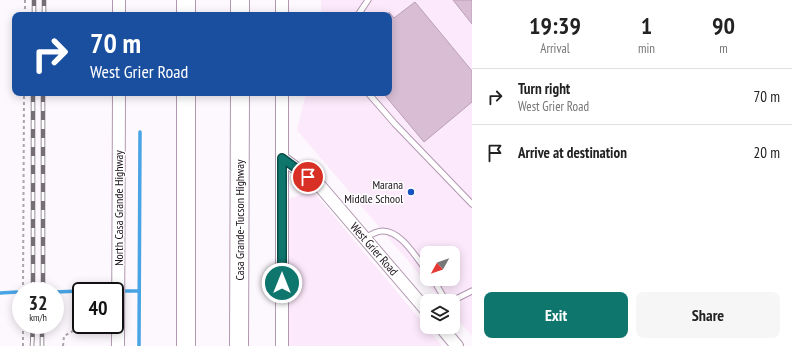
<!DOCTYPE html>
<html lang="en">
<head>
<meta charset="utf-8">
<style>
  body { margin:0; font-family:"PT Sans Narrow",sans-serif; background:#f6f6f6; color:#222; height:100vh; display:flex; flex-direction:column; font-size:15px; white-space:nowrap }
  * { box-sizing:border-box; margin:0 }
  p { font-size:13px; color:#767676 }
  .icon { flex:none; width:22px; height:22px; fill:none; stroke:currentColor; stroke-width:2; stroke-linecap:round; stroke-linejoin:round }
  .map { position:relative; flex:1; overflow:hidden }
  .sheet { display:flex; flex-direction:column; background:#fff; width:320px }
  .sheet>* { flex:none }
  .banner { position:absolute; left:12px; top:12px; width:380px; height:84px; border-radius:8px; box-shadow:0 2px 10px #0003; background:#1a4fa0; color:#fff; overflow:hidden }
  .needle { width:26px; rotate:230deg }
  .fabs { position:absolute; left:420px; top:246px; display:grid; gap:8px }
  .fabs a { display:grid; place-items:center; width:40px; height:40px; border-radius:8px; background:#fff; box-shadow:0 2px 10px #0003; font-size:20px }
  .speed { position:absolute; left:12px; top:282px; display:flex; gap:8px; font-size:20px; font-weight:700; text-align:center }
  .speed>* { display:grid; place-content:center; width:52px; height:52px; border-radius:50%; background:#fff; box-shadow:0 2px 10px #0003; line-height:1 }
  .speed small { font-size:10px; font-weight:400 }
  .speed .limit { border:2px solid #111; border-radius:6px; background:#fff; color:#111 }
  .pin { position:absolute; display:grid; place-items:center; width:34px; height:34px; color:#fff; margin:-17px; border:2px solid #fff; border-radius:50%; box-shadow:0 1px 4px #0007 }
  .me { position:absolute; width:44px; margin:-22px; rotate:0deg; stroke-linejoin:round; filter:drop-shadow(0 0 3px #0008) }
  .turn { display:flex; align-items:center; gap:14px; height:84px; padding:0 12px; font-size:18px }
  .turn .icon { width:52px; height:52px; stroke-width:2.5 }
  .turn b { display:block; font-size:28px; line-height:34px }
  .eta { display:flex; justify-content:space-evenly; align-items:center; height:68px; text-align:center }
  .eta b { font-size:24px; font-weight:700; line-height:28px }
  .primary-button { display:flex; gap:8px; margin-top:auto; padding:8px 12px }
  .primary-button a { flex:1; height:46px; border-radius:8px; background:#0f766e; color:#fff; font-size:16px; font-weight:700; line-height:46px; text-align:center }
  .primary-button a+a { background:#f6f6f6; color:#222 }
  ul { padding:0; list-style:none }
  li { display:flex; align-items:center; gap:12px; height:56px; padding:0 12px; border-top:1px solid #e0e0e0 }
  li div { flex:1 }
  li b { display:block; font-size:15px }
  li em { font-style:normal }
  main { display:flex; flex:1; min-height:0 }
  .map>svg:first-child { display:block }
  .built { fill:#fde9fc; fill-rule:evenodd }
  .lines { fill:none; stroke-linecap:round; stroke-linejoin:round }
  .stream { stroke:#48a4e4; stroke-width:3.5 }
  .building { fill:#d8bdd5; stroke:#b99fb6 }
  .service-casing { stroke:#b198b0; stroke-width:7 }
  .tertiary-casing { stroke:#b198b0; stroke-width:14 }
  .motorway-casing { stroke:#b198b0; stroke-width:20 }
  .path { stroke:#aba4ab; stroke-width:2; stroke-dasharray:3 3; stroke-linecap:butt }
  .service { stroke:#fff; stroke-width:5 }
  .tertiary { stroke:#fff; stroke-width:12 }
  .motorway { stroke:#fff; stroke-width:18 }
  .rail-casing { stroke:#756e75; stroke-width:4.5 }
  .rail { stroke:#fff; stroke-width:3; stroke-dasharray:9; stroke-linecap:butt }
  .route-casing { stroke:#0a4d48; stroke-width:10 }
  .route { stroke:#0f766e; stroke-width:7 }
  .poi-dot { fill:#1854bf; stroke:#fff; stroke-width:1.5 }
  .labels { text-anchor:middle; stroke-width:3; stroke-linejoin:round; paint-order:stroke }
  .poi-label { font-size:12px; fill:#1a111a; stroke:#fff; text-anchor:end }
  .street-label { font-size:12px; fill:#1a111a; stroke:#fff }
</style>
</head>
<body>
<main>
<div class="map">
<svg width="472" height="346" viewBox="0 0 472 346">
  <rect width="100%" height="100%" fill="#fdf8fd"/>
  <path class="built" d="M321,0H472V336L453,313V301H442L297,130L306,93H389V15H321ZM427,253H453V279H427Z
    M313,191L442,346H289L288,199Z"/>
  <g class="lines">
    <path class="stream" d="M91,291H139
      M55,292L81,291
      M0,293L17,292
      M139,346L140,132"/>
  </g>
  <path class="building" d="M453,0H472V24Z
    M415,2L472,71V102L424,142L383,93H389V12L394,18Z"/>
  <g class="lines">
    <g class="service-casing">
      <path id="service" d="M358,15L368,0
        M368,93L395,124L472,204
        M365,238C370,235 377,231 382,231C401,230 416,258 427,271
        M433,279L446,301
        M452,301L472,291"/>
    </g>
    <g class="tertiary-casing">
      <path id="tertiary" d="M282,0V15
        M119,15V0
        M282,158L320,186L427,311
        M441,327L457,346
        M118,346L119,93
        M282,346V93"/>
    </g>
    <g class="motorway-casing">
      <path id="motorway" d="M186,15V0
        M240,15V0
        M186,346V93
        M239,346L240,93"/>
    </g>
    <path class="path" d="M25,15V0
      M23,291L24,93
      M23,346V325
      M63,346L64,336L83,325"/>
    <use href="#service" class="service"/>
    <use href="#tertiary" class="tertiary"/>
    <use href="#motorway" class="motorway"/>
    <g class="rail-casing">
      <path id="rail" d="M34,15V0
        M44,15V0
        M33,291V93
        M43,291V93
        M32,346L33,325
        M42,346V325"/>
    </g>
    <use href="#rail" class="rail"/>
  </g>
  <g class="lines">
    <g class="route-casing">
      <path id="route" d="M282,283V158L308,177"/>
    </g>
    <use href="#route" class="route"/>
  </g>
  <circle class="poi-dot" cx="411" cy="192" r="4"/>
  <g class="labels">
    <g class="poi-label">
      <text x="403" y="189">Marana<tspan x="403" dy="14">Middle School</tspan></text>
    </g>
    <g class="street-label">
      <text transform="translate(119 208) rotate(-90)" y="4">North Casa Grande Highway</text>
      <text transform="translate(240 220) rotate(-90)" y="4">Casa Grande-Tucson Highway</text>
      <text transform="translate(374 249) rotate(49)" y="4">West Grier Road</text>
    </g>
  </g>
</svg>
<div class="fabs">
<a><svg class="needle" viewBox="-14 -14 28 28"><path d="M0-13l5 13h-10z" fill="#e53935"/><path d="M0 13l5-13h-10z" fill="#767676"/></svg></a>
<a><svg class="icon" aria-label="layers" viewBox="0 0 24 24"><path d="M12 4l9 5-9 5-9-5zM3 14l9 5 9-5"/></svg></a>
</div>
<div class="speed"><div>32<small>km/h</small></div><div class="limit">40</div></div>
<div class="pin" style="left:308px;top:177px;background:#d93025"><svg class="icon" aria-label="arrive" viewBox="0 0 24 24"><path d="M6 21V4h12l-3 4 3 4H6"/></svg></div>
<svg class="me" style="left:282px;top:283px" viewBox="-20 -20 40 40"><circle r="17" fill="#0f766e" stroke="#fff" stroke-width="3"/><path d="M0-11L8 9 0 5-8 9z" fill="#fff"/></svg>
<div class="banner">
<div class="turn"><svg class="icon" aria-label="right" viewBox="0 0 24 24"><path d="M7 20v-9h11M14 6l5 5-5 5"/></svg><div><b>70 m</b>West Grier Road</div></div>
</div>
</div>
<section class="sheet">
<div class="eta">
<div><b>19:39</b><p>Arrival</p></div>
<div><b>1</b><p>min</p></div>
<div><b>90</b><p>m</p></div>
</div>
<ul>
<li><svg class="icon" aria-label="right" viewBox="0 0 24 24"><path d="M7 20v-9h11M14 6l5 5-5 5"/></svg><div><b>Turn right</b><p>West Grier Road</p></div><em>70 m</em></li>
<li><svg class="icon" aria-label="arrive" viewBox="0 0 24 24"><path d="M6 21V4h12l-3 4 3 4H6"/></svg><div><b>Arrive at destination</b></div><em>20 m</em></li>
</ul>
<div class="primary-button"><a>Exit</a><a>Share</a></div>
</section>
</main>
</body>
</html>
